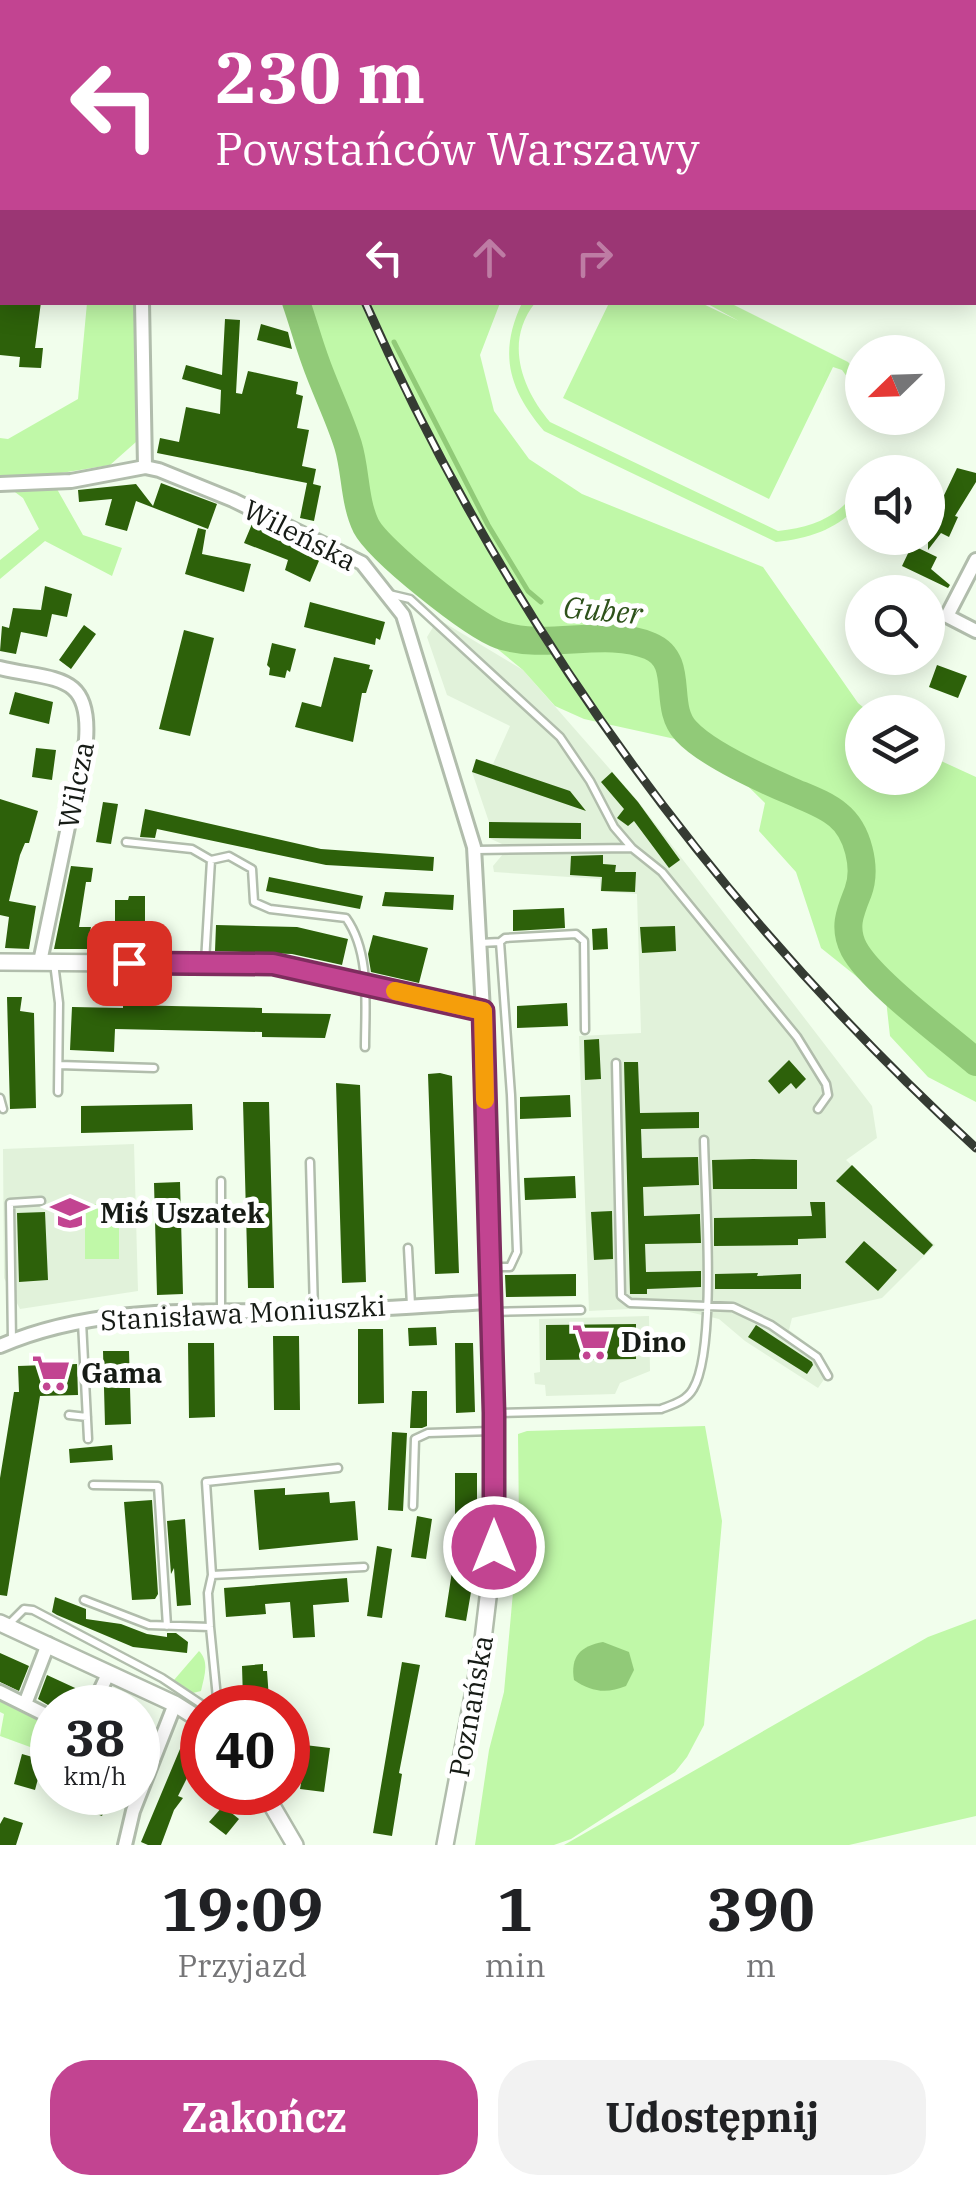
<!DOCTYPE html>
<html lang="pl">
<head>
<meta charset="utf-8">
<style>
  body { margin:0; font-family:"IBM Plex Serif",serif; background:#f2f2f2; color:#202124; height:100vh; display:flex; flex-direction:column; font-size:38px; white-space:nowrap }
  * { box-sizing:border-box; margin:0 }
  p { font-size:32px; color:#757577 }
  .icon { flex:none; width:55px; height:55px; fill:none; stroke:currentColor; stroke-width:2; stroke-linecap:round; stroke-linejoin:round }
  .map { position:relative; height:1845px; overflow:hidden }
  .details { display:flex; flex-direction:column; background:#fff; flex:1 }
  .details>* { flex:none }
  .guide { position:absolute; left:0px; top:0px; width:978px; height:305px; box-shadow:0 5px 25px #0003; background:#c24491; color:#fff; overflow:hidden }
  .needle { width:65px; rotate:247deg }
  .controls { position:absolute; left:845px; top:335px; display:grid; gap:20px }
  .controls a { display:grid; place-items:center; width:100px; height:100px; border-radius:50%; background:#fff; box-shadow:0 5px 25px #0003; font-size:50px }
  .speed { position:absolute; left:30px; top:1685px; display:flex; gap:20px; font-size:50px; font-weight:700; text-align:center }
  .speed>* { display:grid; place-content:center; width:130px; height:130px; border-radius:50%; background:#fff; box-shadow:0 5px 25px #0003; line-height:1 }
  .speed small { font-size:25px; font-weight:400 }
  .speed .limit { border:15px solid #d22; background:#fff; color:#111 }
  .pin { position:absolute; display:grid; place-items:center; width:85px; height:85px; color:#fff; margin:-42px; border-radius:20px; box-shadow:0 5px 15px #0006 }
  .me { position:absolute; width:110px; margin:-55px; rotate:0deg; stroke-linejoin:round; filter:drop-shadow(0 0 8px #0008) }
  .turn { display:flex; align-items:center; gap:35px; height:210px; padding:0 50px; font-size:45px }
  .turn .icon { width:130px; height:130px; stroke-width:2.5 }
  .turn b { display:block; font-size:70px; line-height:85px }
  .lanes { display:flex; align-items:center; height:95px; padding:0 50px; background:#0003; justify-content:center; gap:50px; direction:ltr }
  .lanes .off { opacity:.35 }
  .eta { display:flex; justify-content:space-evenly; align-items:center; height:170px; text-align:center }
  .eta b { font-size:60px; font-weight:700; line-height:70px }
  .button { display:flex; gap:20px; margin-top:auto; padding:20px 50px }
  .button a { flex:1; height:115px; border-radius:40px; background:#c24491; color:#fff; font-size:40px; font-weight:700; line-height:115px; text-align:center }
  .button a+a { background:#f2f2f2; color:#202124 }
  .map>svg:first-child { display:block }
  .built { fill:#e1f2da }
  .green { fill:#c0f8a8 }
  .water { fill:#91ca78 }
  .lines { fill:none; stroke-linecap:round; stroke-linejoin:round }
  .stream { stroke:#91ca78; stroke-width:5 }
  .river { stroke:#91ca78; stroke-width:28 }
  .building { fill:#2d610a }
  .service-casing { stroke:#b1bdac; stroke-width:11 }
  .minor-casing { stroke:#b1bdac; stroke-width:18 }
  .tertiary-casing { stroke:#b1bdac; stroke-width:20 }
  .service { stroke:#fff; stroke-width:6 }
  .minor { stroke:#fff; stroke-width:12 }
  .tertiary { stroke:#fff; stroke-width:15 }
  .rail-casing { stroke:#353b33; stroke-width:9 }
  .rail { stroke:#fff; stroke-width:5; stroke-dasharray:15; stroke-linecap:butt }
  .route-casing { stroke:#7e2c5e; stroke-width:25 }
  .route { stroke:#c24491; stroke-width:18 }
  .slow { stroke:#f59e0b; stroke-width:18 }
  .labels { text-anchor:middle; stroke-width:10; stroke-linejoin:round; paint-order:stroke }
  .street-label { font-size:28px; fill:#161b15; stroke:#fff }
  .poi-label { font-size:28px; font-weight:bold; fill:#161b15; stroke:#fff; text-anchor:start }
  .water-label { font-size:30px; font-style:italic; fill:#2e521b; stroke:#fff }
</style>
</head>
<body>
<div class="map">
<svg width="976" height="1845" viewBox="0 0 976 1845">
  <rect width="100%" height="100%" fill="#f1feec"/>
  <path class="built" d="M438,619L523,670L637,800L872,1106L877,1138L846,1160L935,1245L882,1298L792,1318L789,1330L819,1352L830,1371L818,1388L745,1341L719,1319L668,1307L589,1311L579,1036L641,1033L637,894L600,891V879L494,872L493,866L503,854L502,844L489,838V822L472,772L476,759L493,764L510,726L447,695L427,637Z
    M134,1144L138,1291L20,1309L4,1278L3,1149Z
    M649,1316L650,1371L620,1383L615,1394L546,1396L545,1385L535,1384L534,1373L540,1372L539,1319Z"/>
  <path class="green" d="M87,303H135L136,442L110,465L49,475L83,535L122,548L112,576L45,541L0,579V560L39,529L23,498L0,481V438L8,439L78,399Z
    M298,303H500L480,355L494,411L529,459L582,494L763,567L858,703L869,712H862V778H928V755L976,777V1102L928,1077L890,1036L886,1000L821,948L796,872L759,831L765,803L707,746L584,719L555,706L523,670L406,574L356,511L346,479L319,348Z
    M522,303H535C504,342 522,389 550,422L778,531C816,527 843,515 862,482V502C838,529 812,538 776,542L544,431C509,389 498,354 522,303Z
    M609,303H701L739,321L706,303H730L848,362L862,378V397L842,370L833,367L769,499L563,398Z
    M85,1204H119V1259H85Z
    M705,1426L722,1521L704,1725L687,1757L675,1772L571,1839L554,1845H475L489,1750L504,1692L519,1526L518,1434L527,1431Z
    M976,1619V1816L849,1845H564L928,1637Z
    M199,1651C210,1662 204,1677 201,1691L193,1693L174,1680Z
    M0,1697L52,1728V1755L0,1736L4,1714L0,1712Z"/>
  <path class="water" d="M603,1642L629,1652L634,1670L626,1686C607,1694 591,1692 574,1680C570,1656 581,1646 603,1642Z"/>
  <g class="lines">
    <path class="stream" d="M394,342L488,525L528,591L541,602
      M588,632L590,640
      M885,994L891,988"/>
    <path class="river" d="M228,2L235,0
      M296,302C303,322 308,341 315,360C325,389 339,416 348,445C356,471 354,501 366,526C379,551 472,625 500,635C546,651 606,627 650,646C686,661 662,706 686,731C706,753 763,779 791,791C807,798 825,804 838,815C858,831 867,868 858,892C850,912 843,928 854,949C871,981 946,1036 976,1062"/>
  </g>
  <path class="building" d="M0,302H41L35,348H43L41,368L19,367L20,357L0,355Z
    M225,319L240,320L236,393L242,394L248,371L298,382L296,394L303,396L297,428L309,430L302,466L316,469L313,484L321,486L314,521L300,518L307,483L157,453L160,438L179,442L186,407L220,414L221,390L182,379L186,365L222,375Z
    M261,324L288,332L292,349L257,340Z
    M957,468L976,473V482L955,516L958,517L949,537L941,533L928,550V529Z
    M161,483L217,504L208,529L136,501L127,531L105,525L112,499L79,502L78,490L136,484L153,506Z
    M252,524L321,556L310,582L285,570L288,560L244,543Z
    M198,528L206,530L202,554L251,564L244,592L185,574Z
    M912,545L937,557L931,569L950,585L948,588L902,566Z
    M45,586L72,594L67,617L52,614L47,637L21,632L16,654L0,651L2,626L9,628L13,608L41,610Z
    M310,602L385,622L380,640L376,638L375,645L304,627Z
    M84,625L96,634L71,669L59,660Z
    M184,630L214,638L190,736L159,729Z
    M272,643L296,649L290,672L287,670L285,678L269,675L270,668L267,665Z
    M334,657L370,665L369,669L373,670L366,693H362L353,742L295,727L302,702L321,707Z
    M937,665L967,676L958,698L929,687Z
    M15,692L53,702L49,724L9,714Z
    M36,748L56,750L52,780L32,777Z
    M476,759L570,791L586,811L472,772Z
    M612,772L638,802L680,860L669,868L634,821L628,826L617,818L624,809L601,782Z
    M0,799L38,811L29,843H25L20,855L9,901L36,906L29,949L5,948L9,917L0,915Z
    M103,802L118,804L111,844L96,842Z
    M145,809L321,849L434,857L433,871L326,865L157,829L155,838L140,837Z
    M489,822L581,823V839L489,838Z
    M603,855V864L616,865L615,872H636L635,892L601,891L602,877L570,875L571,856Z
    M71,866L93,868L91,882H86L79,927H91L87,949H54Z
    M269,877L363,896L360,909L266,891Z
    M385,892L454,895L453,910L382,906Z
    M129,896H145V928L115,926V900H128Z
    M564,908L565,928L513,931V910Z
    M216,925L297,927L348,939L342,965L292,954L215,951Z
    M675,926L676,951L642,953L640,927Z
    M607,928L608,949L593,950L592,929Z
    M373,935L428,948L419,983L371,972L368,954Z
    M7,997H22L20,1011L34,1013L36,1108L10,1109Z
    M567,1003L568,1026L517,1028V1006Z
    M123,1005L262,1008V1013L331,1014L325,1038L262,1037V1032L115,1029L114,1052L70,1050L72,1007L123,1008Z
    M599,1039L601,1079L585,1080L584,1040Z
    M789,1060L806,1079L796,1089L791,1083L779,1094L768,1081Z
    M624,1062H638L640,1113L699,1112V1128L641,1129L642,1158L698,1157L699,1185L643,1187L644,1216L700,1214V1218L701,1243L645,1244L646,1272L701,1271V1287L647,1289V1294H630Z
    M440,1073L452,1076L459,1273L435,1274L428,1074Z
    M336,1083L360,1085L366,1282L342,1283Z
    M570,1095L571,1117L520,1119V1097Z
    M243,1102H269L274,1288H248Z
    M192,1104L193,1130L81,1133V1106Z
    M753,1159L797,1160V1189H713L712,1160Z
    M852,1165L933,1245L924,1255L836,1181Z
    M575,1176L576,1198L525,1200L524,1178Z
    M180,1182L183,1294L157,1295L154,1183Z
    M810,1202H825L826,1238L798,1239V1245L714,1246V1218L812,1216Z
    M612,1211L613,1259L594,1260L591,1212Z
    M45,1212L48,1280L19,1282L17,1213Z
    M864,1241L897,1270L878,1291L845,1262Z
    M758,1273L757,1276L801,1274V1289H715V1274Z
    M576,1274V1296L506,1297L505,1275Z
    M636,1324V1359L546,1360V1325Z
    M756,1325L812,1362L813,1365L807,1374L748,1337Z
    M436,1327L437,1345L409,1346L408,1328Z
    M358,1329H383L384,1403L358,1404Z
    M273,1336H299L300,1410H274Z
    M188,1343H214L215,1417L189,1418Z
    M455,1343H473L475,1412L456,1413Z
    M103,1351H129L131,1424L105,1425Z
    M77,1364L78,1395L40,1396L7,1596L0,1595V1478L14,1392H19L18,1366Z
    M412,1391H427V1426L422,1428H410Z
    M392,1432L407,1433L403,1511L388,1510Z
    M112,1445L113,1460L70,1463L69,1449Z
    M455,1473H477V1526H455Z
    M285,1488V1495L329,1492L330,1503L355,1501L358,1540L259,1550L254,1490Z
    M152,1500L158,1594L155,1599L132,1600L124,1502Z
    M417,1516L432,1519L426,1559L411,1557Z
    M185,1519L191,1605L177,1606L174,1568L171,1574L167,1521Z
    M377,1546L392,1549L382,1618L367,1616Z
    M453,1565L475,1569L466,1621L445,1617Z
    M347,1578L349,1602L313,1605L315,1637L293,1638L290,1602L265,1604L266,1614L226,1617L224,1588Z
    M55,1597L86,1609V1619L121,1624L147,1634L167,1637V1633H176L188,1642L187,1653L133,1647L57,1615L52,1612Z
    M0,1653L29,1666L19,1691L0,1682Z
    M402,1662L420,1665L399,1773L402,1774L392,1836L373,1833Z
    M263,1664V1671H267L269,1699L243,1700L242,1666Z
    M47,1675L86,1693L79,1708H53L38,1699Z
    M288,1743L330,1748L324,1792L300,1789L305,1760L288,1757Z
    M180,1749L197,1758L178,1796L183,1798L174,1810L161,1845H148L141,1842Z
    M22,1754L43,1760L35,1790L14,1784Z
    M82,1792H111L102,1816L77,1807Z
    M223,1806L239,1819L226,1835L209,1822Z
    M4,1817L23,1823L16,1845H0V1824Z"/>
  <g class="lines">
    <g class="service-casing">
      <path id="service" d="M50,0V2
        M111,0L112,2
        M948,0L949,2
        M0,42L2,51
        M975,43L976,44
        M0,212H2
        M389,594L410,599L560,737L590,781L614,827L632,848L662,872L797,1037L826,1084L828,1095L818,1109
        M126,842L192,849L211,860L205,962
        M476,850L632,848
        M211,860L229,856L252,869L254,902L270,909L346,918C371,953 365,1005 365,1047
        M480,943L500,942L505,938L576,934L584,941L585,1030
        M54,963L59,1003L58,1092
        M616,1063L621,1296L630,1303L733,1307L771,1325L817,1357L828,1376
        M59,1065L154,1068
        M0,1098L3,1109
        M310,1162L314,1311
        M221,1181V1310
        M408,1248L411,1305
        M493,1267H510L517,1252L511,1095L500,942
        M491,1312L581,1310
        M82,1322L88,1439
        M12,1341L10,1203L41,1201
        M495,1413L661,1409C674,1404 686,1401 693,1389C717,1350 705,1193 704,1140
        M69,1415L87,1417
        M93,1485L158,1486L167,1626
        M413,1506L415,1439L428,1433L492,1431
        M212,1575L364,1567
        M84,1600L149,1625L210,1627
        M10,1623L24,1609L33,1610L162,1678L207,1708
        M218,1708L210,1627L208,1593L212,1575L206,1482L338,1468"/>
    </g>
    <g class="minor-casing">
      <path id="minor" d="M142,302L145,467
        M0,484L71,481L145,467L159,470L233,500L362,563L403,615L474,847L483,1011
        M976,560L947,616L976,631
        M0,668C55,681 91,672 86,740L40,962
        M0,1346C98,1303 208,1313 312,1311C371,1310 430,1305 490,1302
        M0,1692L52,1718
        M25,1704L48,1644
        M92,1708L108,1674
        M125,1845L133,1811L175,1704"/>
    </g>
    <g class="tertiary-casing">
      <path id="tertiary" d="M0,962L273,964L483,1011L494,1413V1547L482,1648L445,1845
        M0,1623L175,1704L202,1721
        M264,1792L295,1845"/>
    </g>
    <use href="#service" class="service"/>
    <use href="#minor" class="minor"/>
    <use href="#tertiary" class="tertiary"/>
    <g class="rail-casing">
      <path id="rail" d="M233,0L234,2
        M365,302C509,626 716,909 976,1148"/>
    </g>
    <use href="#rail" class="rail"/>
  </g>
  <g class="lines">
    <g class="route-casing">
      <path id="route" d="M129,963L273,964L483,1011L494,1413V1547"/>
    </g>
    <use href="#route" class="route"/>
    <path class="slow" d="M395,991L483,1011L485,1100"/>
  </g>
  <defs>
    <g id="school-bare" transform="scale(3)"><path d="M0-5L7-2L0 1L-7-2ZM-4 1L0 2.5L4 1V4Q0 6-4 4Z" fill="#c24491" stroke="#fff" stroke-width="2.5" paint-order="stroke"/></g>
    <g id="supermarket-bare" transform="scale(3)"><path d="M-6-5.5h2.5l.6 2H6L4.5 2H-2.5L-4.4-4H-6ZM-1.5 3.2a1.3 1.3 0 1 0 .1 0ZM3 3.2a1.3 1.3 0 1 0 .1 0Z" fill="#c24491" stroke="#fff" stroke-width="2.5" paint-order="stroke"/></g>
  </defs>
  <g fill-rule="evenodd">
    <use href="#school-bare" x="70" y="1213"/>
    <use href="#supermarket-bare" x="591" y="1342"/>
    <use href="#supermarket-bare" x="51" y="1373"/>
  </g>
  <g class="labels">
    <g class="street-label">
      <text transform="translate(300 535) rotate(27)" y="10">Wileńska</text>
      <text transform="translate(76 785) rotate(-79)" y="10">Wilcza</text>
      <text transform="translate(243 1313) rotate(-3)" y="10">Stanisława Moniuszki</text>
      <text transform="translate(471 1706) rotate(-80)" y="10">Poznańska</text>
    </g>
    <g class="poi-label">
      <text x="100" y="1223">Miś Uszatek</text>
      <text x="621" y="1352">Dino</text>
      <text x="81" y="1383">Gama</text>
    </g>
    <g class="water-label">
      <text transform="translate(603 611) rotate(5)" y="10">Guber</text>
    </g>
  </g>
</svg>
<div class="controls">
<a><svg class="needle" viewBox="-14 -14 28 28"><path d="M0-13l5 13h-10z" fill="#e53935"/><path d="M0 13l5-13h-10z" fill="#757577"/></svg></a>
<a><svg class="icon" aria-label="sound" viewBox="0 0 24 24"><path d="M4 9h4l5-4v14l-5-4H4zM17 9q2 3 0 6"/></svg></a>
<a><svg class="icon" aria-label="search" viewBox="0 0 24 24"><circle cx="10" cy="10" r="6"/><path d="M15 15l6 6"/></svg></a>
<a><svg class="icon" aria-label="layers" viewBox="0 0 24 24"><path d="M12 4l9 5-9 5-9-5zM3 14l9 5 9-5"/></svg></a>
</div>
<div class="speed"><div>38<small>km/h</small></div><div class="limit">40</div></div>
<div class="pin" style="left:129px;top:963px;background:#d93025"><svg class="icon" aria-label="arrive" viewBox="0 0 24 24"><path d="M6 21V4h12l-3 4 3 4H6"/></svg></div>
<svg class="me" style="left:494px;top:1547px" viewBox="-20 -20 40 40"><circle r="17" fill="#c24491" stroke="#fff" stroke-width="3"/><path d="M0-11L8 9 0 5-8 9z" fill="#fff"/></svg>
<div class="guide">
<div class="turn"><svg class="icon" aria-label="left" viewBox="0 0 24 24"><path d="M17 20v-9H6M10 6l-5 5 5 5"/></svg><div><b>230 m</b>Powstańców Warszawy</div></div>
<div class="lanes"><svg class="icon" aria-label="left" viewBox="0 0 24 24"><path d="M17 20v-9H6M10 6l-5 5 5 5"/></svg><svg class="icon off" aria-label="ahead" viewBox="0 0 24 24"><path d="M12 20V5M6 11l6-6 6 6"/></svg><svg class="icon off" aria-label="right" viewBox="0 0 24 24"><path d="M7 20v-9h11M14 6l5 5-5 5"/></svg></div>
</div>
</div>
<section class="details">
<div class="eta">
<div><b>19:09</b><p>Przyjazd</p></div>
<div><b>1</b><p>min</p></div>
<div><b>390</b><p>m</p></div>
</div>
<div class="button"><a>Zakończ</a><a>Udostępnij</a></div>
</section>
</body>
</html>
